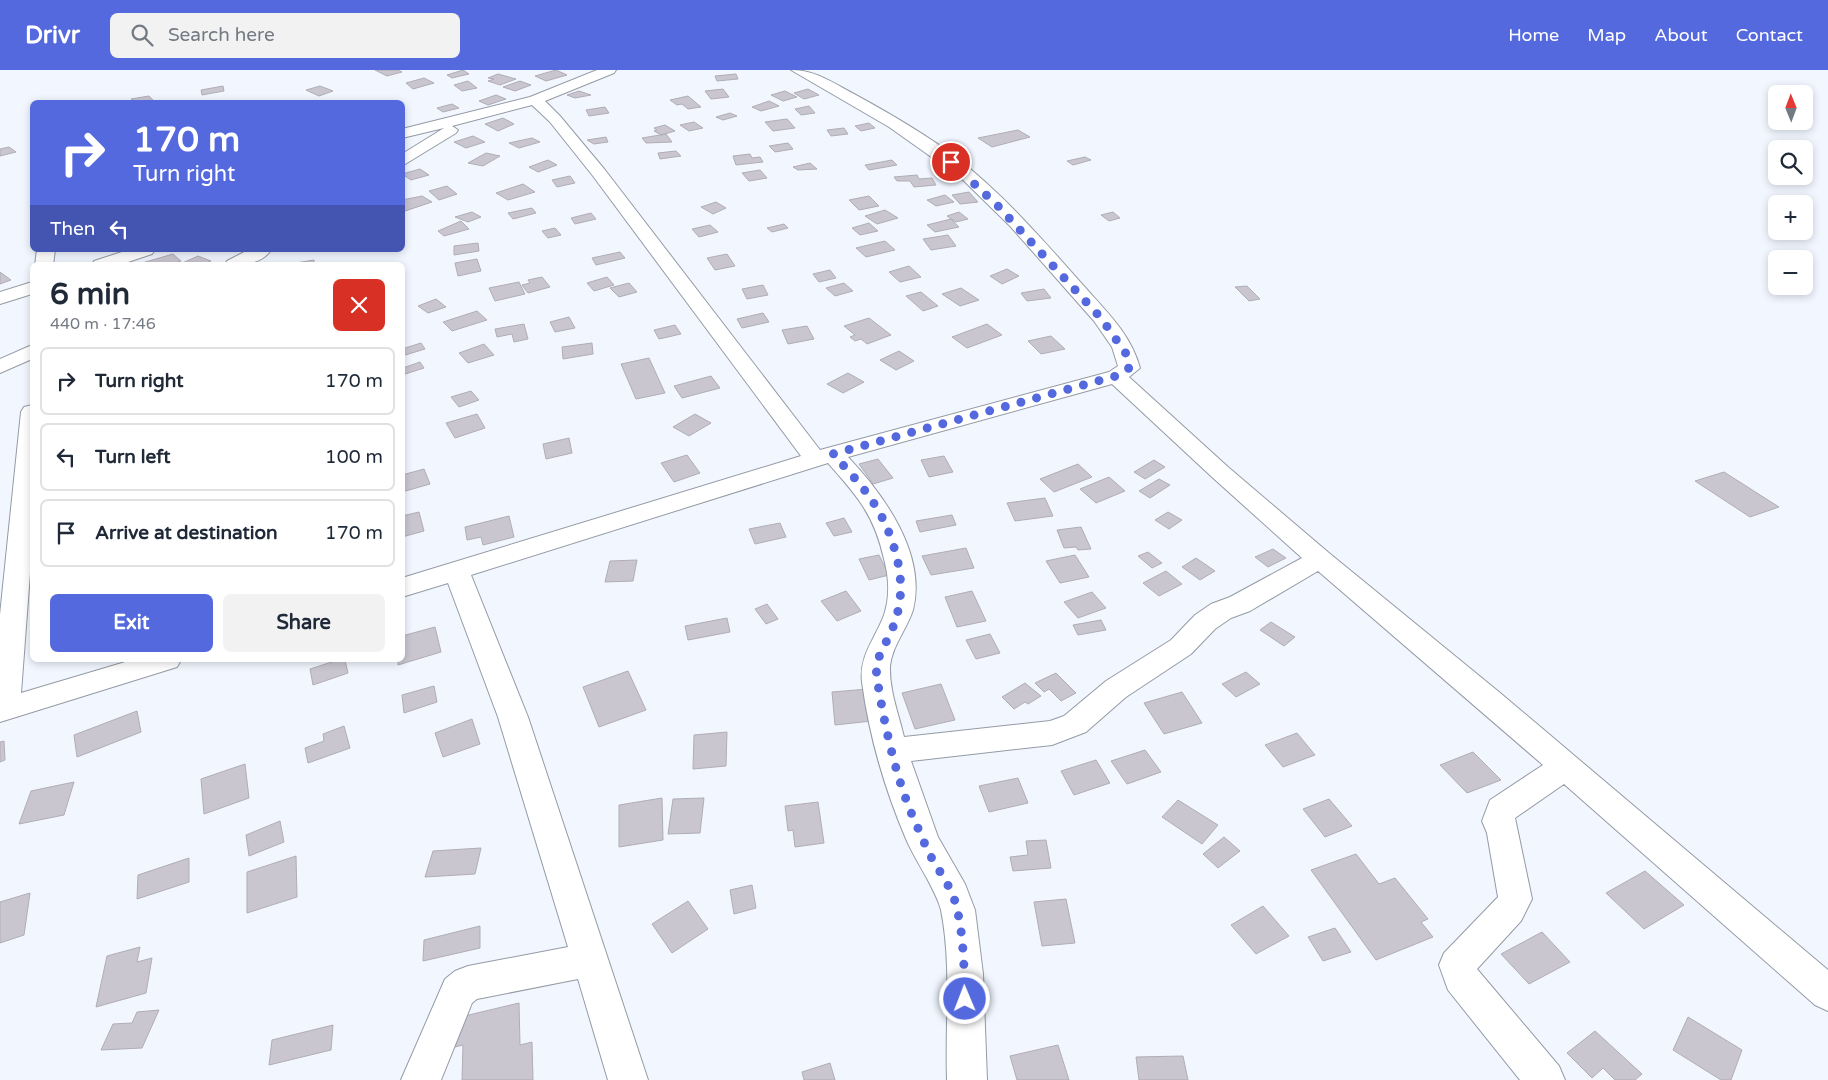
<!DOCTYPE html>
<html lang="en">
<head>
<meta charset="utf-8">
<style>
  body { margin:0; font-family:"Varela Round",sans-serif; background:#f2f2f3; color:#1f2937; height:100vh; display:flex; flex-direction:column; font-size:19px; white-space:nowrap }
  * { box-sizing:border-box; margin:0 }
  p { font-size:16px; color:#747a83 }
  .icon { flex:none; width:28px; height:28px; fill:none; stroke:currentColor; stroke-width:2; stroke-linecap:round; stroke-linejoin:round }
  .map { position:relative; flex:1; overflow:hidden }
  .side { position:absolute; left:30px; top:192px; width:375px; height:400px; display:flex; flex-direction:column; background:#fff; border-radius:8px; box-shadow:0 2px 8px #0003 }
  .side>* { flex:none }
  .guide { position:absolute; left:30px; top:30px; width:375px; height:152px; border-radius:8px; box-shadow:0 2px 8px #0003; background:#5469de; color:#fff; overflow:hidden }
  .needle { width:32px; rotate:359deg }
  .fabs { position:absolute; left:1768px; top:15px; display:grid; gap:10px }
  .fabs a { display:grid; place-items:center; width:45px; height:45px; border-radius:8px; background:#fff; box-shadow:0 2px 8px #0003; font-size:25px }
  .pin { position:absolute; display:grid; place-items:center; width:42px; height:42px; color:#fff; margin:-21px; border:2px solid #fff; border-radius:50%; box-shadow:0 1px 5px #0007 }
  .me { position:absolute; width:55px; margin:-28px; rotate:359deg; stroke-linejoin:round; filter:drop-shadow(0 0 4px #0008) }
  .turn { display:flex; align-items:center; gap:18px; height:105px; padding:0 20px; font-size:22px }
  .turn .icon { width:65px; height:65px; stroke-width:2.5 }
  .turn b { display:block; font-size:35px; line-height:42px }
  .then { display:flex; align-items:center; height:48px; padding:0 20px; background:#0003; gap:10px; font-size:19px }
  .round { display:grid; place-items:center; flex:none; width:52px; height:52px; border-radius:8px; background:#f2f2f3 }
  .head { display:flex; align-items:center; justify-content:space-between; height:85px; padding:0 20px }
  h1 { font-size:30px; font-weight:700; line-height:38px }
  .cta { display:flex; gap:10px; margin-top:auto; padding:10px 20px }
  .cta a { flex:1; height:58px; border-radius:8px; background:#5469de; color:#fff; font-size:20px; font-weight:700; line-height:58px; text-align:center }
  .cta a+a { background:#f2f2f3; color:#1f2937 }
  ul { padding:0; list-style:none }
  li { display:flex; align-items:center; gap:15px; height:68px; margin:0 10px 8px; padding:0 10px; border:2px solid #e0e1e3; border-radius:8px }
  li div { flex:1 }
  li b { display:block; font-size:19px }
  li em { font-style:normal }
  header { display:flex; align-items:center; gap:30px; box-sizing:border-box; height:70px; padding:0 25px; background:#5469de; color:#fff }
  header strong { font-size:24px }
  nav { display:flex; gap:28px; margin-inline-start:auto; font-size:18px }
  .search { width:350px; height:45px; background:#f2f2f3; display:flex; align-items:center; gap:12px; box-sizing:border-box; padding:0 18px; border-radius:8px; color:#747a83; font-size:19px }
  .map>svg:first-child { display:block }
  .building { fill:#cac6d0; stroke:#b1adb7 }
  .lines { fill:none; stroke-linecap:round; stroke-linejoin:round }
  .street-casing { stroke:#949ba4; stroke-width:2 }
  .street { fill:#fff; fill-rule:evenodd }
  .route { stroke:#5469de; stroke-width:9; stroke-dasharray:0 16.2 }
</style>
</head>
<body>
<header>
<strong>Drivr</strong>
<div class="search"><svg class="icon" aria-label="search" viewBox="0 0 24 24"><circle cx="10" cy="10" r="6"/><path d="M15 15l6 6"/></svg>Search here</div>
<nav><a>Home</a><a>Map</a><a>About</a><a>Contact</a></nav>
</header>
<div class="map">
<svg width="1828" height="1010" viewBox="0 0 1828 1010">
  <rect width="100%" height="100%" fill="#f1f6ff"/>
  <path class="building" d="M375,0H398L402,2L387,6Z
    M463,0L469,4L452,8L447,5Z
    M556,0L567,5L546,11L535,6Z
    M498,4L516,9L500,15L488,11L494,9L488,8Z
    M736,4L738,9L717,11L715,6Z
    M424,8L434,13L413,19L406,13Z
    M468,11L477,18L462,21L454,15Z
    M520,11L531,15L515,21L503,17Z
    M223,16L224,21L202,25L201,20Z
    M320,16L333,21L319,26L306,20Z
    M723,19L729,27L711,29L705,21Z
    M808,19L819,25L804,29L794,23Z
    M579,21L591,25L575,28L567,25Z
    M785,21L797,27L783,31L771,25Z
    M496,25L506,29L488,35L479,31Z
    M149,26L155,32H134L131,29Z
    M688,26L701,37L688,39L682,34L677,35L670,30Z
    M769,31L779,36L761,41L752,37Z
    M452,34L459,38L443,42L437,38Z
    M809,36L815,43L801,45L795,39Z
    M605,37L609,43L589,46L586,40Z
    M730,43L737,46L723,50L716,47Z
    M503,48L514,54L498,61L485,54Z
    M787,49L795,58L773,61L765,52Z
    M694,52L703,58L689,61L680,55Z
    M869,53L875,58L861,61L855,56Z
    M665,55L675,61L661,65L654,61L657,60L654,58Z
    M844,58L848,64L831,66L827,60Z
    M1018,60L1030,67L992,77L978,68Z
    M666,64L672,72L646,73L642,68Z
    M473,66L485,72L466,78L454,72Z
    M606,67L608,72L594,74L587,70Z
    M532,68L540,72L519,78L509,73Z
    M788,73L793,79L775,82L769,76Z
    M9,77L16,82L0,86V79Z
    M676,81L681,86L660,89L658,83Z
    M486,83L500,86L483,96L468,93Z
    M750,84L752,88L760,87L763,92L736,95L733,86Z
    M1085,87L1091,90L1073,95L1067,91Z
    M548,90L557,95L538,102L529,97Z
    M892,90L897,95L869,100L865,95Z
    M810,93L817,99L798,100L793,97Z
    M420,99L429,105L411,110L402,104Z
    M760,100L767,108L749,111L742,103Z
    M917,105L919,109L932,108L936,115L914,117L910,111H897L894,107Z
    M570,106L575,113L557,117L552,110Z
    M523,114L535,122L508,130L496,123Z
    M447,116L457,124L439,130L429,121Z
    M969,122L978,132L960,134L952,125Z
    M945,125L954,132L936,136L927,130Z
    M422,126L432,132L402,142V130Z
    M869,126L879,136L859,140L849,130Z
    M716,132L726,138L713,144L701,137Z
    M532,138L536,143L513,149L508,143Z
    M885,140L898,148L877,154L865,146Z
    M472,142L481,147L468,152L455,147Z
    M959,142L968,149L956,152L947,146Z
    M1113,142L1120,148L1109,151L1101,145Z
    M591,143L596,149L575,154L571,148Z
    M951,149L959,157L935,162L927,155Z
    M461,151L469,159L444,166L438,161Z
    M869,153L878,161L860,165L852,158Z
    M784,154L788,158L772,162L767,158Z
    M710,155L718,162L699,167L692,159Z
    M555,158L561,165L548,168L542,161Z
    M948,165L956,176L931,180L923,169Z
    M885,171L895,180L866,187L856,178Z
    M478,173L479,181L454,185V176Z
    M620,182L625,188L596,195L592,188Z
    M173,184L181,191L169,195L142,193Z
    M727,184L735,196L715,200L707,188Z
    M198,186L211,191L202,195H178Z
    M477,189L481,201L458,206L455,193Z
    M314,190V195H290V194Z
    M909,196L921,207L900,212L889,202Z
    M1007,199L1019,206L1002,214L990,206Z
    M830,200L836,208L819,212L813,204Z
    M0,202L11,210L0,214Z
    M542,207L550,217L528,223L522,215L530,213L528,210Z
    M607,207L614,215L594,221L587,213Z
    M519,212L525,224L495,231L489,218Z
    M629,213L637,222L619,227L610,218Z
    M844,213L853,221L835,226L826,218Z
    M763,215L768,225L747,229L742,219Z
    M1247,216L1260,229L1249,231L1235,217Z
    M961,218L979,230L960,236L942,224Z
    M1044,219L1051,228L1027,231L1021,223Z
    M921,222L938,236L923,241L906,226Z
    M436,229L446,237L428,243L418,236Z
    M477,241L487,250L452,261L443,252Z
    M763,243L769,252L742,258L737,249Z
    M569,247L575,258L555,262L550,252Z
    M869,248L891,265L867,274L861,269L855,271L850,267L855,265L844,256Z
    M524,254L528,269L514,272L512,264L497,267L495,259Z
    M987,254L1002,265L967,278L952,267Z
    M675,255L681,264L659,269L654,260Z
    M807,256L814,269L788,274L782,260Z
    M1051,266L1065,279L1041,284L1028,271Z
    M421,273L425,279L402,286V279Z
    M592,273L593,284L563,289L562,277Z
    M484,274L494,285L468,293L459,283Z
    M899,281L914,291L896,300L880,290Z
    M649,288L665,323L636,329L621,294Z
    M420,292L424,298L402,305V301L405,300L403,298Z
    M848,303L864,312L843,323L827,314Z
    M711,306L720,318L682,328L674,316Z
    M471,321L479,330L459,337L451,327Z
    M477,344L485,358L455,368L446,353Z
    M695,344L711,353L689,366L673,357Z
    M569,368L572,383L546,389L543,374Z
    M687,385L700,403L674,412L661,393Z
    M944,386L953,402L929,407L921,390Z
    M878,389L893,408L873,414L859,394Z
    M1154,390L1165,397L1145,409L1134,402Z
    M1078,394L1092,407L1054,422L1040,409Z
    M424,399L430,414L402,422V405Z
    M1724,402L1779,437L1750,447L1695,411Z
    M1109,407L1125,421L1096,433L1080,419Z
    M1159,409L1170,415L1150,428L1139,421Z
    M1045,428L1053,446L1015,451L1007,433Z
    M419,442L424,461L402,467V446Z
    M1168,442L1182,450L1169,459L1155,450Z
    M952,445L956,455L920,462L916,451Z
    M509,446L514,467L483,475L481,467L467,470L465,457Z
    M844,448L852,462L834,466L826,453Z
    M780,453L786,467L755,474L749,459Z
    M1081,457L1091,479L1078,480L1076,477L1064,478L1057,460Z
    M966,478L974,498L931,505L922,486Z
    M1273,479L1286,488L1268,497L1255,487Z
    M1148,482L1162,493L1152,498L1138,486Z
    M879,485L889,505L869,510L859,489Z
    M1075,485L1089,507L1060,513L1046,491Z
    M1196,488L1215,501L1200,510L1182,497Z
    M637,490L633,511L605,512L610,491Z
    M1166,501L1182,514L1159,526L1143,513Z
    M846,521L861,541L837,551L821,531Z
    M972,521L986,551L957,557L945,527Z
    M1092,522L1106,538L1078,548L1064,532Z
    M767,534L778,549L766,554L755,539Z
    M727,548L730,562L688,570L685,556Z
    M1101,550L1106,560L1078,565L1073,555Z
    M1271,552L1295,567L1284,576L1260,560Z
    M435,557L441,582L398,595V590H402V566Z
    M990,564L1000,583L976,589L966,570Z
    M338,590H345L348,603L313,615L310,599Z
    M628,601L646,640L599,657L583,617Z
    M1246,602L1260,614L1236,627L1222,614Z
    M1056,603L1076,623L1061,631L1049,619L1044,622L1035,613Z
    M1025,613L1041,626L1028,634L1025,632L1014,639L1002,627Z
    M941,614L955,650L915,659L902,623Z
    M434,616L437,632L404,643L402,625Z
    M868,619L872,651L835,655L832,622Z
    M1182,622L1202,653L1164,664L1144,633Z
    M137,641L141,662L77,687L74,665Z
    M472,649L480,674L443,687L435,663Z
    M344,656L350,678L308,693L305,678L324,671L323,664Z
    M727,662L726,696L693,699L694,665Z
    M1297,663L1315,685L1283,697L1265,675Z
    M4,671L5,690L0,692V672Z
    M1145,680L1161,702L1127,714L1111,691Z
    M1473,682L1501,710L1467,723L1440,695Z
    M1096,690L1110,713L1074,725L1061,701Z
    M245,694L249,728L204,744L201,709Z
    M1018,708L1028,733L989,742L979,716Z
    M74,712L64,745L19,754L31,721Z
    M662,728L663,770L619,777V735Z
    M704,728L700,763L668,764L673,729Z
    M1329,729L1352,756L1325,767L1303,739Z
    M1178,730L1218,755L1202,774L1162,747Z
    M818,732L824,773L795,777L793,760L788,761L785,736Z
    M280,751L284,772L249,786L246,765Z
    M1224,767L1240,781L1218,798L1203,784Z
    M1046,770L1051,798L1013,801L1010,787L1028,785L1026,771Z
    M481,778L475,804L425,807L433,781Z
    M1356,784L1379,814L1395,808L1428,849L1421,852L1433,867L1376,890L1311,800Z
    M296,786L297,827L247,843V802Z
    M189,788V812L137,829L138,805Z
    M1645,801L1684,835L1644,859L1606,823Z
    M752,815L756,838L734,844L730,820Z
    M30,823L24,865L0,873V832Z
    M1066,829L1075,873L1042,876L1034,832Z
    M688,831L708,859L672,883L652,854Z
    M1263,836L1289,866L1256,884L1231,855Z
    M480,856V878L423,891L424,870Z
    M1335,858L1351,882L1323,891L1308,867Z
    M1542,862L1570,892L1529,914L1501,884Z
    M140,877L137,892L152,888L146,923L96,937L107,886Z
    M519,933L520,975L532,972L533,1010H462L463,975L455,977L456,948Z
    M159,940L142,978L101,980L113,954L132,953L137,942Z
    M1688,947L1742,980L1731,1010H1721L1673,980Z
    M333,955L331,980L269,995L272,970Z
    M1595,961L1642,1004L1635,1010H1615L1603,998L1592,1008L1567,983Z
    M1058,975L1069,1010H1017L1010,986Z
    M1183,986L1188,1010H1139L1136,987Z
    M830,993L835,1010H804L802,1002Z"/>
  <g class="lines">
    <g class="street-casing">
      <path id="street" d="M597,0H616L614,3L545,31L560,46L605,100L820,380L1109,302L1118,296L1112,277L1094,251L1010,156L961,108L889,57L791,0C816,0 833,13 854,24C889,43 925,64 957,88C1004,125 1043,170 1082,214C1105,240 1131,264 1140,298L1129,307L1228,397L1329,483L1499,622L1828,900V941L1815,935L1564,714L1515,748L1532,829L1521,851L1477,899L1559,996L1565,1010H1520L1448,920L1439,895L1444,883L1498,827L1487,763L1482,751L1490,730L1543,695L1318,501L1250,541L1231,548L1215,559L1191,584L1126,627L1086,662L1052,675L911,691L938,767L965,814L975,840L983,904L987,1010H947C945,954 952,895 941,840C936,820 915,790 906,769C885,720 869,665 862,612C859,586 875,569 884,545C890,527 889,507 884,489C874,444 857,426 828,393L471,505L528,647L648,1010H608L578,909L477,929L472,933L441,1010H401L445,909L455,901L468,896L568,877L498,647L448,513L402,527V508L801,386L593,106L550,52L532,35L452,56L458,60L456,63L402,96V84L444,58L402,68V59L530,27ZM1112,314L1212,407L1302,488L1230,527L1211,534L1195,545L1171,570L1106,611L1064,646L1050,651L904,667C899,645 889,620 890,596C892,576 907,559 913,540C927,484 884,425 848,387Z
        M37,180H55L53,195H35Z
        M128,180H155L152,184L119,195H92L94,191Z
        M248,180H271C261,195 241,195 225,195L227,191Z
        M32,212V224L0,234V222Z
        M32,275V289L0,303V289Z
        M32,335V477L21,623L132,590H181L177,597L0,652V545L21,342L24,337Z"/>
    </g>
    <use href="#street" class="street"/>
  </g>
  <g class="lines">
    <path class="route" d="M951,92L998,136L1101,248L1127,285L1129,298L1116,306L833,384C861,415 880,434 893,474C903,505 904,532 891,562C884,578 874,589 877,608C884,653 895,705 913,747C919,760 924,773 930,785C940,803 953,819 957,839C964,868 964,900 965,929"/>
  </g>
</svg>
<div class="fabs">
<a><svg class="needle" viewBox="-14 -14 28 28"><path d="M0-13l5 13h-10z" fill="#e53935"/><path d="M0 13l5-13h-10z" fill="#747a83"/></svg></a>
<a><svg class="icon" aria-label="search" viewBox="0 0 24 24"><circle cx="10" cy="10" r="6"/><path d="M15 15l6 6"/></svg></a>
<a>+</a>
<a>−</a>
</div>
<div class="pin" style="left:951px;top:92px;background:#d93025"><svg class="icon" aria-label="arrive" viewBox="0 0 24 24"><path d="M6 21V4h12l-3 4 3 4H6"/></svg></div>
<svg class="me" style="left:965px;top:929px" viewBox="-20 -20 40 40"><circle r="17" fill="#5469de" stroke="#fff" stroke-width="3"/><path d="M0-11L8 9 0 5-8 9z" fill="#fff"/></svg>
<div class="guide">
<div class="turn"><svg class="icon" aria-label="right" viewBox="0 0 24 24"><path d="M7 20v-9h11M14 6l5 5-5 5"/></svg><div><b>170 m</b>Turn right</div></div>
<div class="then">Then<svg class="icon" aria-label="left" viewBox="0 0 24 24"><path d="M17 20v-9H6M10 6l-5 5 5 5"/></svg></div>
</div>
<section class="side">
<div class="head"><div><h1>6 min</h1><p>440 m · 17:46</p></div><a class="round" style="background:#d93025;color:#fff"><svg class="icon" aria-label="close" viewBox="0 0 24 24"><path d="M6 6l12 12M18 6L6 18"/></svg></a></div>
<ul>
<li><svg class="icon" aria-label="right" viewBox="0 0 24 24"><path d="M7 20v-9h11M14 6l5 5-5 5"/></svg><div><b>Turn right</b></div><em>170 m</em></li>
<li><svg class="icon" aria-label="left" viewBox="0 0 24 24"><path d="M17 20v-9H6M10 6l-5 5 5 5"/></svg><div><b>Turn left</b></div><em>100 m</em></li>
<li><svg class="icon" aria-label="arrive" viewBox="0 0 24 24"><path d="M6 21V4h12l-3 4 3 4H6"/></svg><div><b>Arrive at destination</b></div><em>170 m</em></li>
</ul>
<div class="cta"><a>Exit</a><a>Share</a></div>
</section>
</div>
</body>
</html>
